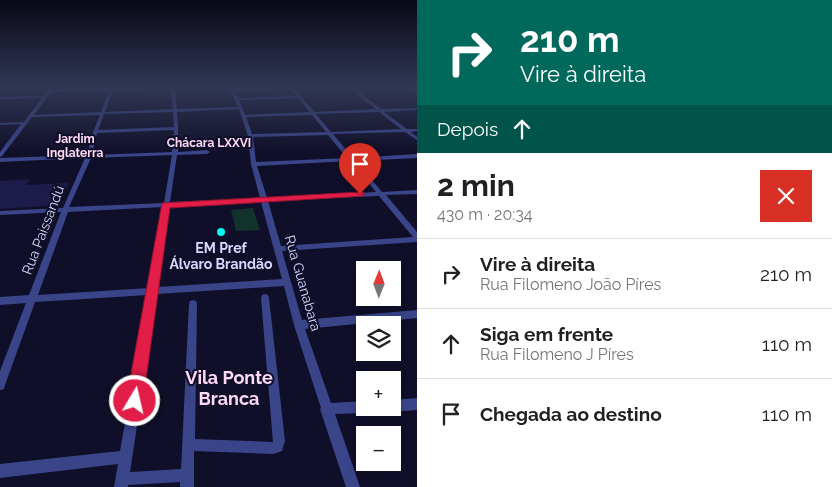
<!DOCTYPE html>
<html lang="pt">
<head>
<meta charset="utf-8">
<style>
  body { margin:0; font-family:Raleway,sans-serif; background:#f6f6f6; color:#202124; height:100vh; display:flex; flex-direction:column; font-size:19px; white-space:nowrap }
  * { box-sizing:border-box; margin:0 }
  p { font-size:16px; color:#757577 }
  .icon { flex:none; width:28px; height:28px; fill:none; stroke:currentColor; stroke-width:2; stroke-linecap:round; stroke-linejoin:round }
  .map { position:relative; flex:1; overflow:hidden }
  .details { display:flex; flex-direction:column; background:#fff; width:415px }
  .details>* { flex:none }
  .top-card { background:#00695c; color:#fff; overflow:hidden }
  .needle { width:32px; rotate:1deg }
  .buttons { position:absolute; left:356px; top:261px; display:grid; gap:10px }
  .buttons a { display:grid; place-items:center; width:45px; height:45px; border-radius:0px; background:#fff; box-shadow:0 2px 8px #0003; font-size:25px }
  .pin { position:absolute; display:grid; place-items:center; width:42px; height:42px; color:#fff; margin:-51px -21px; border-radius:50% 50% 50% 0; rotate:-45deg; box-shadow:0 0 5px #0007 }
  .pin .icon { rotate:45deg }
  .me { position:absolute; width:55px; margin:-28px; rotate:9deg; stroke-linejoin:round; filter:drop-shadow(0 0 4px #0008) }
  .turn { display:flex; align-items:center; gap:18px; height:105px; padding:0 20px; font-size:22px }
  .turn .icon { width:65px; height:65px; stroke-width:2.5 }
  .turn b { display:block; font-size:35px; line-height:42px }
  .then { display:flex; align-items:center; height:48px; padding:0 20px; background:#0003; gap:10px; font-size:19px }
  .round { display:grid; place-items:center; flex:none; width:52px; height:52px; border-radius:0px; background:#f6f6f6 }
  .summary { display:flex; align-items:center; justify-content:space-between; height:85px; padding:0 20px }
  h1 { font-size:30px; font-weight:700; line-height:38px }
  ul { padding:0; list-style:none }
  li { display:flex; align-items:center; gap:15px; height:70px; padding:0 20px; border-top:1px solid #e0e0e0 }
  li div { flex:1 }
  li b { display:block; font-size:19px }
  li em { font-style:normal }
  main { display:flex; flex:1; min-height:0 }
  .map>svg:first-child { display:block }
  .green { fill:#12332c }
  .building { fill:#1d1b4a }
  .lines { fill:none; stroke-linecap:round; stroke-linejoin:round }
  .minor { fill:#3a4489; fill-rule:evenodd }
  .route { fill:#e11d48; stroke:#92132f }
  .poi-dot { fill:#03ffef; stroke:#100f29; stroke-width:2 }
  .labels { text-anchor:middle; stroke-width:4; stroke-linejoin:round; paint-order:stroke }
  .far-neighbourhood-label { font-size:12px; font-weight:bold; fill:#ffd9f7; stroke:#100f29 }
  .street-label { font-size:14px; fill:#d7d9ff; stroke:#100f29 }
  .poi-label { font-size:14px; font-weight:bold; fill:#d7d9ff; stroke:#100f29 }
  .near-neighbourhood-label { font-size:18px; font-weight:bold; fill:#ffd9f7; stroke:#100f29 }
</style>
</head>
<body>
<main>
<div class="map">
<svg width="417" height="487" viewBox="0 0 417 487">
  <rect width="100%" height="100%" fill="#100f29"/>
  <path class="green" d="M253,208L260,230L236,231L231,210Z"/>
  <path class="building" d="M30,179L26,185L69,183L59,205L0,209V181Z"/>
  <g class="lines">
    <path class="minor" d="M52,86H56L53,90L110,88L111,86H115L114,88L171,86H221L219,87L175,88L177,109L238,107L228,86H232L233,88L288,86H345L343,87L294,88L314,112L376,109L347,86H351L381,109L417,108V110L384,112L407,129H417V131L411,132L417,137V140L405,132L333,134L353,158L417,154V158L356,161L382,192L417,190V194L386,195L417,232V242L282,251L302,320L417,310V318L305,329L331,403L365,401V408H371L369,411L365,413L335,414L360,487H346L320,409L321,408L294,325L284,286L157,294L130,472L181,469L189,304L190,301L193,300L196,301L197,304L195,439L273,442L261,298L262,295L265,294L268,295L269,298L285,441L282,451L273,454L194,451V487H180V482L128,485V487H114L118,464L0,478V464L120,451L148,295L35,302L5,385L4,389L0,390V371L26,303L0,305V297L29,295L61,212L0,215V211L63,208L85,158L0,162V158L87,155L93,132L100,115L32,117L2,156L0,157V152L21,124L0,125V123L24,122L42,98L0,99V97L44,96ZM171,89L173,109L105,112L113,90ZM290,89L296,96L238,98L234,90ZM109,90L101,112L34,115L51,92ZM298,98L310,112L245,115L239,100ZM239,109L248,136L251,164L260,198L170,202L177,155L207,154L210,152L207,150L178,152V128L177,112ZM173,112L174,127L98,130L104,114ZM379,112L401,129L331,132L316,114ZM312,115L326,132L252,134L246,117ZM174,130L172,152L92,155L97,133ZM328,135L347,158L256,162L253,137ZM172,155L164,203L69,207L91,158ZM350,161L376,192L267,198L257,166ZM379,196L413,237L281,246L268,201ZM261,202L282,279L158,287L170,206ZM163,207L149,288L38,295L68,212Z
      M405,86H409L417,90V93Z
      M417,398V410L392,412L388,410L387,408H392V400Z"/>
  </g>
  <linearGradient id="sky" x2="0" y2="1"><stop stop-color="#090817"/><stop offset="0.56" stop-color="#313754"/><stop offset="1" stop-color="#313754" stop-opacity="0"/></linearGradient>
  <rect width="417" height="154" fill="url(#sky)"/>
  <path class="route" d="M360,192H364V196L170,208L143,401L141,407L135,410L129,407L126,401L162,203Z"/>
  <circle class="poi-dot" cx="221" cy="232" r="5"/>
  <g class="labels">
    <g class="far-neighbourhood-label">
      <text x="75" y="143">Jardim<tspan x="75" dy="14">Inglaterra</tspan></text>
      <text x="209" y="147">Chácara LXXVI</text>
    </g>
    <g class="street-label">
      <text transform="translate(43 230) rotate(-69)" y="5">Rua Paissandú</text>
      <text transform="translate(303 283) rotate(74)" y="5">Rua Guanabara</text>
    </g>
    <g class="poi-label">
      <text x="221" y="253">EM Pref<tspan x="221" dy="16">Álvaro Brandão</tspan></text>
    </g>
    <g class="near-neighbourhood-label">
      <text x="229" y="384">Vila Ponte<tspan x="229" dy="21">Branca</tspan></text>
    </g>
  </g>
</svg>
<div class="buttons">
<a><svg class="needle" viewBox="-14 -14 28 28"><path d="M0-13l5 13h-10z" fill="#e53935"/><path d="M0 13l5-13h-10z" fill="#757577"/></svg></a>
<a><svg class="icon" aria-label="layers" viewBox="0 0 24 24"><path d="M12 4l9 5-9 5-9-5zM3 14l9 5 9-5"/></svg></a>
<a>+</a>
<a>−</a>
</div>
<div class="pin" style="left:360px;top:194px;background:#d93025"><svg class="icon" aria-label="arrive" viewBox="0 0 24 24"><path d="M6 21V4h12l-3 4 3 4H6"/></svg></div>
<svg class="me" style="left:135px;top:401px" viewBox="-20 -20 40 40"><circle r="17" fill="#e11d48" stroke="#fff" stroke-width="3"/><path d="M0-11L8 9 0 5-8 9z" fill="#fff"/></svg>
</div>
<section class="details">
<div class="top-card">
<div class="turn"><svg class="icon" aria-label="right" viewBox="0 0 24 24"><path d="M7 20v-9h11M14 6l5 5-5 5"/></svg><div><b>210 m</b>Vire à direita</div></div>
<div class="then">Depois<svg class="icon" aria-label="ahead" viewBox="0 0 24 24"><path d="M12 20V5M6 11l6-6 6 6"/></svg></div>
</div>
<div class="summary"><div><h1>2 min</h1><p>430 m · 20:34</p></div><a class="round" style="background:#d93025;color:#fff"><svg class="icon" aria-label="close" viewBox="0 0 24 24"><path d="M6 6l12 12M18 6L6 18"/></svg></a></div>
<ul>
<li><svg class="icon" aria-label="right" viewBox="0 0 24 24"><path d="M7 20v-9h11M14 6l5 5-5 5"/></svg><div><b>Vire à direita</b><p>Rua Filomeno João Píres</p></div><em>210 m</em></li>
<li><svg class="icon" aria-label="ahead" viewBox="0 0 24 24"><path d="M12 20V5M6 11l6-6 6 6"/></svg><div><b>Siga em frente</b><p>Rua Filomeno J Píres</p></div><em>110 m</em></li>
<li><svg class="icon" aria-label="arrive" viewBox="0 0 24 24"><path d="M6 21V4h12l-3 4 3 4H6"/></svg><div><b>Chegada ao destino</b></div><em>110 m</em></li>
</ul>
</section>
</main>
</body>
</html>
